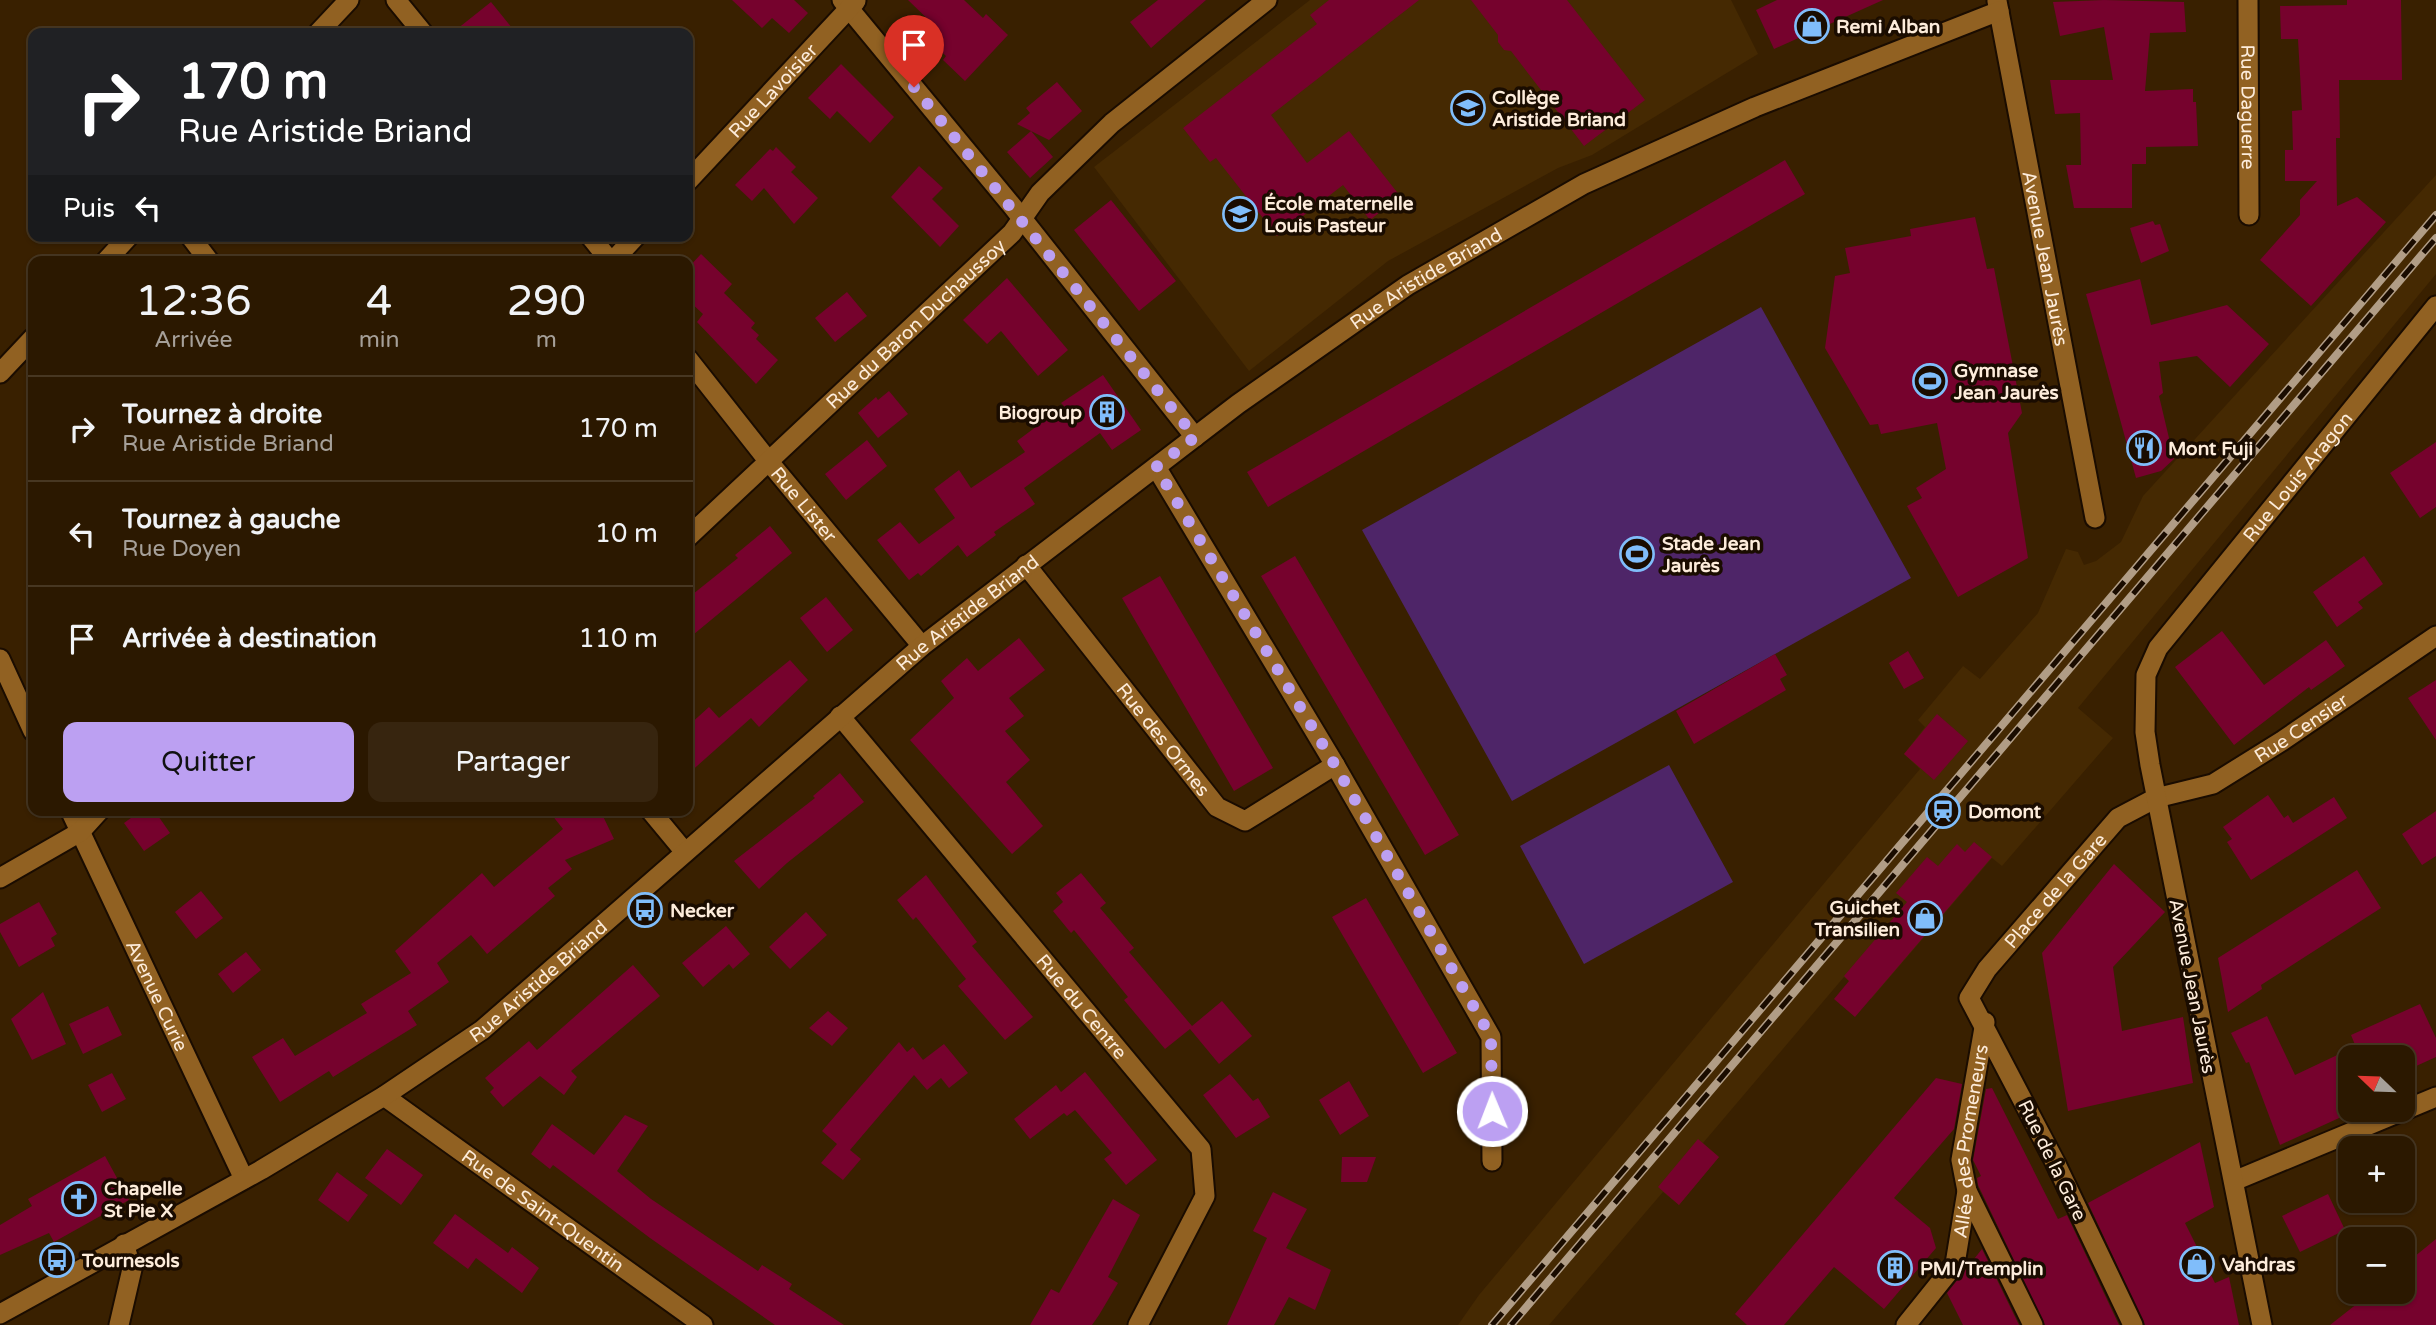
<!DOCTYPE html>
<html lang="fr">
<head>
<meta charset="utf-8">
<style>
  body { margin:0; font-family:"Varela Round",sans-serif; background:#37250f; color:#f1f3f6; height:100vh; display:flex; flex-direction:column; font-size:26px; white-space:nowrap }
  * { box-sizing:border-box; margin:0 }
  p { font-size:23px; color:#a6a099 }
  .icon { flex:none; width:38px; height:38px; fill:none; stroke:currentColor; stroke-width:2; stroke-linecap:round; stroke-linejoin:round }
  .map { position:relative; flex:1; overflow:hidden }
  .details { position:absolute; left:28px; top:256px; width:665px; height:560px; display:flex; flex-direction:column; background:#2b1800; border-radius:14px; box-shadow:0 2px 5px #0004,0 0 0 2px #473722 }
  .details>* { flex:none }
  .top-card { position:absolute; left:28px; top:28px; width:665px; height:214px; border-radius:14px; box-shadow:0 2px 5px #0004,0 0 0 2px #473722; background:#202124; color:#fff; overflow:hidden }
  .needle { width:46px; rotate:293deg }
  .controls { position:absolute; left:2338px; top:1045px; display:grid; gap:14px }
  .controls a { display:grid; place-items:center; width:77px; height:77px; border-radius:14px; background:#2b1800; box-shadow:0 2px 5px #0004,0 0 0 2px #473722; font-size:35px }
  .pin { position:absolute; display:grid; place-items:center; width:60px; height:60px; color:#fff; margin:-72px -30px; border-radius:50% 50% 50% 0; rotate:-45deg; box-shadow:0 0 7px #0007 }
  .pin .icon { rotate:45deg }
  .me { position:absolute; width:77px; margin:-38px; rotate:359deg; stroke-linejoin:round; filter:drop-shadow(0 0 5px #0008) }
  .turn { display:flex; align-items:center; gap:24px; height:147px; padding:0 35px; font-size:32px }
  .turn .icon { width:91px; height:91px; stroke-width:2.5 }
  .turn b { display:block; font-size:49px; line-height:60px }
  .then { display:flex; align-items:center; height:66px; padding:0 35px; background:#0003; gap:14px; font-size:26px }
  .eta { display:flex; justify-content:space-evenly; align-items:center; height:119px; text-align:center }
  .eta b { font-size:42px; font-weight:600; line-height:49px }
  .cta { display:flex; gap:14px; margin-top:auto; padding:14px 35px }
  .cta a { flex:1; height:80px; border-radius:14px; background:#bca0f2; color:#111; font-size:28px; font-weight:600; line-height:80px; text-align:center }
  .cta a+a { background:#37250f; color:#f1f3f6 }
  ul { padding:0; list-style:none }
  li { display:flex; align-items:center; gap:21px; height:105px; padding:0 35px; border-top:2px solid #473722 }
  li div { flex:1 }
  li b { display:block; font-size:26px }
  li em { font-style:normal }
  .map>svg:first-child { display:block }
  .built { fill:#452902 }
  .green { fill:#4e2568 }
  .building { fill:#76022d }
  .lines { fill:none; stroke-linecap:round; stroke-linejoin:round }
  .pedestrian-casing { stroke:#1a0c00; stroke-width:23 }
  .minor-casing { stroke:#1a0c00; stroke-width:23 }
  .tertiary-casing { stroke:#1a0c00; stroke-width:23 }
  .pedestrian { stroke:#916122; stroke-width:19 }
  .minor { stroke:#916122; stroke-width:19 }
  .tertiary { stroke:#916122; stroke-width:19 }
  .rail-casing { stroke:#b19d86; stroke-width:8 }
  .rail { stroke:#1a0c00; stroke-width:5; stroke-dasharray:16; stroke-linecap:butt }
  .route { stroke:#bca0f2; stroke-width:12; stroke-dasharray:0 21.6 }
  .labels { text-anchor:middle; stroke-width:7; stroke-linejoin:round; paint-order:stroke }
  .poi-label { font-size:19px; font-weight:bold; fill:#fdecdb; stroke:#1a0c00; text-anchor:start }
  .street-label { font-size:19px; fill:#fdecdb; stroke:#1a0c00 }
</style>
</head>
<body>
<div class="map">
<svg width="2436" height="1325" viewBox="0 0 2436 1325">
  <rect width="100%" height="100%" fill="#392000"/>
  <path class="built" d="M1310,0H1731L1758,54L1592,155L1558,168L1388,261L1249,371L1094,167Z
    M2436,175V274L2078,708L2113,738L2002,866L1992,858L1871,999L1844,977L1703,1143L1719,1157L1679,1205L1663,1192L1549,1325H1458L1479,1295L1920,769L1904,754L1925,727L1918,720L1963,666L1980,679L2038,613L2066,549L2078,552L2084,565L2096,561L2121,542L2143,496Z"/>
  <path class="green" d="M1761,307L1911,578L1512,801L1362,530Z
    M1669,765L1733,882L1584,964L1520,846Z"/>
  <path class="building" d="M732,0H794L808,13L789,33L772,18L762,28Z
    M908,0H964L983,18L986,14L1008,35L965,81L943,60L946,56L930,41L940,31Z
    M1158,0H1206L1151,48L1130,22Z
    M1329,0H1419L1271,115L1307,163L1349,131L1400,196L1370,220L1343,185L1277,236L1216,158L1210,162L1183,128L1317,24L1310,15Z
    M1471,0H1567L1645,100L1584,146L1511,51L1504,50L1498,42V35Z
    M1777,0H1883L1774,49L1756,10Z
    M2104,0L2184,2L2186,32L2150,33L2145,91L2193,89V102H2196L2198,146L2146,147V164H2132V208H2074L2066,165H2081L2080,113L2055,114L2050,80H2113L2104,27L2060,36L2053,2Z
    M2347,0H2401L2402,80H2339L2340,138H2336L2337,206L2357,197L2386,222L2311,306L2260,260L2300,215V200L2317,181H2285V150H2293L2292,111L2302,110L2298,39H2281L2280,6L2347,5Z
    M491,2L516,33H452Z
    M841,64L894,117L870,143L837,111L830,119L808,98Z
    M1057,82L1082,111L1049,140L1017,124L1030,113L1026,108Z
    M1031,131L1053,157L1030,178L1007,152Z
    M776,147L796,167L791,172L818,198L794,224L764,188L752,201L735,185L770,149L773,151Z
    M1785,160L1805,194L1268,507L1247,472Z
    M919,166L943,188L932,199L959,226L940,247L891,197Z
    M1111,200L1176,281L1139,311L1074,230Z
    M1975,217L1987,269L1994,268L2022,413L2008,433L2028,558L1958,597L1907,506L1922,498L1916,488L1946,469L1937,423L1881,434L1878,424L1870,425L1825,348L1835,276L1850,273L1845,248L1911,236L1910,229Z
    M2153,221L2155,225L2160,224L2169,251L2141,263L2130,228Z
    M701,254L732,284L724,293L755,323L751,328L759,335L756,339L778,360L756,384L697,322L703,314L688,300V268Z
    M1007,278L1068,350L1038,376L1001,331L987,344L963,320Z
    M2140,279L2151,325L2227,305L2269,344L2230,387L2197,356L2159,362L2163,393L2159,396L2174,459L2161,471L2136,478L2086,294Z
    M847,292L867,316L835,342L815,318Z
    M1103,375L1141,430L1112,450L1100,433L1024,488L1035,504L994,532L996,535L967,557L958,545L921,576L918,573L909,580L877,540L900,522L919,544L955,518L934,489L959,470L971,488L1025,452L1017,441L1064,406L1061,403Z
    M889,391L908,414L878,438L858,413L876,397L878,400Z
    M867,440L887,466L846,500L825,474Z
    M2436,442V507L2420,518L2390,473Z
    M770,526L792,553L688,639V598L738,558L735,555Z
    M1295,556L1459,835L1425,855L1261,576Z
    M2364,556L2383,584L2358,602L2363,608L2337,627L2313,592Z
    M1160,576L1273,768L1234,791L1122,598Z
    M826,597L853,630L827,652L800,618Z
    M2222,631L2264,685L2326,640L2345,666L2311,690L2309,687L2234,745L2175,667Z
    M1019,638L1045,670L1009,698L1024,716L1005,731L1030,760L1006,782L1043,826L1012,854L910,740L954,698L941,681L967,658L978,671Z
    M1908,651L1924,678L1904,689L1889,663Z
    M1775,654L1787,675L1780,679L1786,690L1694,744L1676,711Z
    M790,660L808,680L759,727L751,718L688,774V726L709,707L719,718Z
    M2436,680V740L2408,698Z
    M1937,714L1968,741L1934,780L1904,754Z
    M840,773L864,802L787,863L759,889L734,861L815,798L813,796Z
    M2268,795L2284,818L2288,815L2293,823L2334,797L2347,818L2251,880L2227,842L2232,839L2223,827Z
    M142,810H154L170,833L144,851L124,823Z
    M548,810H600L614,839L565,860L572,869L548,888L555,896L487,954L471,935L437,963L449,982L408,1011L417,1025L333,1077L329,1071L280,1102L252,1057L283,1038L295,1056L367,1013L361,1004L411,973L395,951L482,873L494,887L563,829Z
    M2436,811V856L2422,865L2402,834Z
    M1974,842L1992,857L1855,1017L1834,999L1849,981L1844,976L1907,902L1896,893L1927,857L1938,866L1957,844L1965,852Z
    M2114,864L2165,912L2113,967L2122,1031L2183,1017L2193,1083L2068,1111L2042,953Z
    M2357,870L2381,908L2261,985L2262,989L2228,1012L2218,958Z
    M1081,873L1106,903L1100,908L1134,948L1129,952L1192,1026L1222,1001L1252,1036L1219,1064L1190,1029L1165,1049L1124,1000L1128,997L1074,930L1071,933L1053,911L1063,902L1056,893Z
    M926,875L977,942L972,946L1033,1017L1005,1040L958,986L966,979L916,917L913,920L897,900Z
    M201,891L223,918L196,939L175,912Z
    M1366,898L1457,1053L1423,1073L1332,917Z
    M39,902L57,934L51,938L55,946L19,967L0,932V924Z
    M806,912L827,935L790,969L769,947Z
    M726,926L750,954L733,969L729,964L703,987L682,963Z
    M246,952L261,970L233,993L218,974Z
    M633,965L660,996L571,1071L577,1077L564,1095L540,1076L503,1107L490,1092L494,1088L485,1078L529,1041L537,1050Z
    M43,992L66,1044L32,1060L11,1019Z
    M2420,1004L2436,1038V1057L2403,1072V1057H2360L2351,1035Z
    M108,1006L122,1035L83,1054L69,1024Z
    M828,1011L848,1028L832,1046L809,1028Z
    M2267,1016L2295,1075L2350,1049V1113L2280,1145L2249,1062L2246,1063L2231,1033Z
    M899,1042L907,1052L913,1047L923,1060L944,1044L968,1073L949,1088L941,1078L927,1090L914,1075L850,1150L861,1159L843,1180L821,1163L837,1144L822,1131Z
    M1085,1072L1157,1160L1126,1185L1104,1159L1112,1153L1075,1110L1067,1116L1064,1113L1030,1139L1014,1119L1056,1085L1061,1092Z
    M112,1073L126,1099L102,1112L88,1085Z
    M1230,1074L1253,1101L1258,1098L1270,1117L1236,1138L1203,1095Z
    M1936,1078L1962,1084L1954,1129L1894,1198L1930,1228L1936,1248L1884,1309L1834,1267L1784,1325H1747L1735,1314Z
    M1349,1081L1369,1116L1340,1135L1319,1100Z
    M1992,1088L2058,1219L2067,1215L2119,1325H2045L1978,1185L1977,1178L1981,1176L1973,1160L1986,1089Z
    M625,1115L648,1126L617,1171L651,1199L758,1271L762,1265L792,1284L789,1289L844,1325H775L650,1238L553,1165L550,1169L531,1154L552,1124L594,1155Z
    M1698,1139L1719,1157L1679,1205L1658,1187Z
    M2200,1142L2214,1207L2185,1223L2215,1283L2229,1277L2239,1325H2145L2088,1203Z
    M387,1149L423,1175L401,1205L365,1178Z
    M105,1156L129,1200L54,1242L49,1233L0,1255V1225L32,1206L28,1199Z
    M1342,1157H1376L1367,1182H1341Z
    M337,1172L368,1195L348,1222L318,1200Z
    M1273,1192L1307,1209L1286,1248L1331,1270L1315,1310L1289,1297L1274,1325H1227L1267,1238L1253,1231Z
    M2328,1194L2345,1230L2300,1252L2282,1216Z
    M1113,1199L1140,1215L1108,1277L1118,1283L1099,1315L1092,1325H1030L1051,1289L1059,1293Z
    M455,1214L508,1253L512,1247L539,1268L522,1293L476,1258L468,1269L433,1243Z
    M2436,1239V1325H2330L2372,1292H2403V1266Z
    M1982,1249L2019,1325H1963L1947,1293Z"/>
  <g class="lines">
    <g class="pedestrian-casing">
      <g id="pedestrian">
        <path d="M1967,1191L2033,1325"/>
        <path id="s1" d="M1906,1325L1955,1264L1967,1191L1961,1160L1985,1022"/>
      </g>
    </g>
    <g class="minor-casing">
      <g id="minor">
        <path d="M396,0L423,33"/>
        <path d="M842,0L1013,207L1195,437"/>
        <path id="s2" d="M2248,0L2249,215"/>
        <path id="s3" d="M1997,1L2095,518"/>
        <path d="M318,33L349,0"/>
        <path id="s4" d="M688,181L856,1"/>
        <path d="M190,236L209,261"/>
        <path d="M590,236L610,261"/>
        <path d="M106,261L129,236"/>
        <path d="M613,261L636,236"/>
        <path id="s5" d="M688,359L770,463L922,646"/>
        <path d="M0,373L33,338"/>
        <path d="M1156,467L1335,765L1491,1037L1492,1161"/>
        <path id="s6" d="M688,537L1012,233L1040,193L1112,123L1267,0"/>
        <path id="s7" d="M1026,565L1217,807L1245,821L1335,765"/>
        <path d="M0,659L33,731"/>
        <path id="s8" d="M840,716L1201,1149L1205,1196L1138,1325"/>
        <path id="s9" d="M70,810L244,1179"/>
        <path d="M650,810L684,851"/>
        <path d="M0,878L80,832L100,810"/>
        <path id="s10" d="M384,1096L703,1325"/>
        <path d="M2234,1181L2436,1097"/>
        <path id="s11" d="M0,1314L261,1170L384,1096L482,1030L922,646L1238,404L1408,285L1584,184L1755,107L1999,11"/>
        <path d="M119,1325L132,1269L124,1244"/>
        <path id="s12" d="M2133,1325L2055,1162L1969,998L1987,969L2118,818L2156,798"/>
      </g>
    </g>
    <g class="tertiary-casing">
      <g id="tertiary">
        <path id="s13" d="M2156,798L2213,784L2282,741L2436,636"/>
        <path id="s14" d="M2262,1325L2150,765L2145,732L2146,675L2158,648L2436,306"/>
      </g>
    </g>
    <use href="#pedestrian" class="pedestrian"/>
    <use href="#minor" class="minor"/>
    <use href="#tertiary" class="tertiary"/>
    <g class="rail-casing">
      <path id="rail" d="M1492,1325L2436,215
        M1511,1325L2436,238"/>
    </g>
    <use href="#rail" class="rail"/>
  </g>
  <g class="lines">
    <path class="route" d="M914,87L1195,437L1156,467L1335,765L1491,1037L1492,1111"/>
  </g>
  <defs>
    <g id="shop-ring" transform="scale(1.75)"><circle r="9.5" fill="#1a0c00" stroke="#80bdfa" stroke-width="1.5"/><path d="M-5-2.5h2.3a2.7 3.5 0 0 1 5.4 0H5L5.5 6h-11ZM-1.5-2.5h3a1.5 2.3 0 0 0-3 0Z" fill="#80bdfa"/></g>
    <g id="school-ring" transform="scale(1.75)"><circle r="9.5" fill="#1a0c00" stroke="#80bdfa" stroke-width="1.5"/><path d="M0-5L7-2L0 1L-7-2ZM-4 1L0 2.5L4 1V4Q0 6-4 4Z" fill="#80bdfa"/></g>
    <g id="stadium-ring" transform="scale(1.75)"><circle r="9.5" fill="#1a0c00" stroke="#80bdfa" stroke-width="1.5"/><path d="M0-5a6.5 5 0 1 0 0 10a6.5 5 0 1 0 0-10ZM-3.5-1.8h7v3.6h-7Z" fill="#80bdfa"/></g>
    <g id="building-ring" transform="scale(1.75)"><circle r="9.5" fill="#1a0c00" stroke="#80bdfa" stroke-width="1.5"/><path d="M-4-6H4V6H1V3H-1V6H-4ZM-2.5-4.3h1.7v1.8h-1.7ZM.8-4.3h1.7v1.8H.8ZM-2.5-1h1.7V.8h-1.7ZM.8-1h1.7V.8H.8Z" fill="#80bdfa"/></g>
    <g id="restaurant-ring" transform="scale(1.75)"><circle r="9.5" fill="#1a0c00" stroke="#80bdfa" stroke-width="1.5"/><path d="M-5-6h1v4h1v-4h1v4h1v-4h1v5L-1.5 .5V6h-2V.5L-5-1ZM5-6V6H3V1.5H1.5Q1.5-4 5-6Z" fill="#80bdfa"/></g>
    <g id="station-ring" transform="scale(1.75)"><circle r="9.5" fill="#1a0c00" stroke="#80bdfa" stroke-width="1.5"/><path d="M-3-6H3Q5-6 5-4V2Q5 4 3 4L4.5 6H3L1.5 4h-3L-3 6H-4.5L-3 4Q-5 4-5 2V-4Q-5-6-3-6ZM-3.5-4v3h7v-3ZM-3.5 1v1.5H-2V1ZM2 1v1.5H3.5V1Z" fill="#80bdfa"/></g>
    <g id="bus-ring" transform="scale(1.75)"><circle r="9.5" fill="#1a0c00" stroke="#80bdfa" stroke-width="1.5"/><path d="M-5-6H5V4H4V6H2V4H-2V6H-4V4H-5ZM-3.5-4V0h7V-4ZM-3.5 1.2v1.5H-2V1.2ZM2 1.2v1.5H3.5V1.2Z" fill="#80bdfa"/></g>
    <g id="church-ring" transform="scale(1.75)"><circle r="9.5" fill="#1a0c00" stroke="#80bdfa" stroke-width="1.5"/><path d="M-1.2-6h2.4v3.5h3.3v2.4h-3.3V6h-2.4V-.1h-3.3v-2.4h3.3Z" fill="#80bdfa"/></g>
  </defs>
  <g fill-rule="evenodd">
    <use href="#shop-ring" x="1812" y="26"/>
    <use href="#school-ring" x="1468" y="108"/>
    <use href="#school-ring" x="1240" y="214"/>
    <use href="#stadium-ring" x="1930" y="381"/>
    <use href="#building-ring" x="1107" y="412"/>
    <use href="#restaurant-ring" x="2144" y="448"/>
    <use href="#stadium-ring" x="1637" y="554"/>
    <use href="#station-ring" x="1943" y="811"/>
    <use href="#bus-ring" x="645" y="910"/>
    <use href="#shop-ring" x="1925" y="918"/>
    <use href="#church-ring" x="79" y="1199"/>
    <use href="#bus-ring" x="57" y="1260"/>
    <use href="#shop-ring" x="2197" y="1264"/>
    <use href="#building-ring" x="1895" y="1268"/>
  </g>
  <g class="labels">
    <g class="poi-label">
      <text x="1836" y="33">Remi Alban</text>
      <text x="1492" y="104">Collège<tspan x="1492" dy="22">Aristide Briand</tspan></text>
      <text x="1264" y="210">École maternelle<tspan x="1264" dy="22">Louis Pasteur</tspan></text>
      <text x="1954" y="377">Gymnase<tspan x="1954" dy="22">Jean Jaurès</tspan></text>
      <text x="1082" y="419" text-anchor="end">Biogroup</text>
      <text x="2168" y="455">Mont Fuji</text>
      <text x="1662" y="550">Stade Jean<tspan x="1662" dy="22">Jaurès</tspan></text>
      <text x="1968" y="818">Domont</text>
      <text x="1900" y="914" text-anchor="end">Guichet<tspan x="1900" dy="22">Transilien</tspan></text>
      <text x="670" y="917">Necker</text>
      <text x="104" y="1195">Chapelle<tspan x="104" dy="22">St Pie X</tspan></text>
      <text x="82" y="1267">Tournesols</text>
      <text x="2222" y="1271">Vahdras</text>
      <text x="1920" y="1275">PMI/Tremplin</text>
    </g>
    <g class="street-label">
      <text dy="7" stroke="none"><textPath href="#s4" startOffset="124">Rue Lavoisier</textPath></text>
      <text dy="7" stroke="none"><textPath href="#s2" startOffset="107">Rue Daguerre</textPath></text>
      <text dy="7" stroke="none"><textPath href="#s3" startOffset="262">Avenue Jean Jaurès</textPath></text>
      <text dy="7" stroke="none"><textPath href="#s11" startOffset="1768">Rue Aristide Briand</textPath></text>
      <text dy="7" stroke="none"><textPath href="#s6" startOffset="312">Rue du Baron Duchaussoy</textPath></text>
      <text dy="7" stroke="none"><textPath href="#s14" startOffset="912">Rue Louis Aragon</textPath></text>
      <text dy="7" stroke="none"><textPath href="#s5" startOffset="186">Rue Lister</textPath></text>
      <text dy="7" stroke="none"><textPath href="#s11" startOffset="1200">Rue Aristide Briand</textPath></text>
      <text dy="7" stroke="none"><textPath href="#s13" startOffset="163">Rue Censier</textPath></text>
      <text dy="7" stroke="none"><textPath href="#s7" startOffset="222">Rue des Ormes</textPath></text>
      <text dy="7" stroke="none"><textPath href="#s12" startOffset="504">Place de la Gare</textPath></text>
      <text dy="7" stroke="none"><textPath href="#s11" startOffset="634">Rue Aristide Briand</textPath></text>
      <text transform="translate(2193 986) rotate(79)" y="7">Avenue Jean Jaurès</text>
      <text dy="7" stroke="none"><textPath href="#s9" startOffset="205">Avenue Curie</textPath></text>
      <text dy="7" stroke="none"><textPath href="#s8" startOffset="378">Rue du Centre</textPath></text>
      <text dy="7" stroke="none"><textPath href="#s1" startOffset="203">Allée des Promeneurs</textPath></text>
      <text transform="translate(2053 1160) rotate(64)" y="7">Rue de la Gare</text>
      <text dy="7" stroke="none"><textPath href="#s10" startOffset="196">Rue de Saint-Quentin</textPath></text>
    </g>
  </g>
</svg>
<div class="controls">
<a><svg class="needle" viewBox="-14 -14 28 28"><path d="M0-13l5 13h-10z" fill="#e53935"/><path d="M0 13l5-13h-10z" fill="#a6a099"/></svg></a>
<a>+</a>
<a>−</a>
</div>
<div class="pin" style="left:914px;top:87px;background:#d93025"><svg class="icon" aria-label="arrive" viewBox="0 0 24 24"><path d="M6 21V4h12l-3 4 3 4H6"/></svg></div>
<svg class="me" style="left:1492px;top:1111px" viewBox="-20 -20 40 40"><circle r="17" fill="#bca0f2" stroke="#fff" stroke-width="3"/><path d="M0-11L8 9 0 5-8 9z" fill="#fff"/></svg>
<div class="top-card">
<div class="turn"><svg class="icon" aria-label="right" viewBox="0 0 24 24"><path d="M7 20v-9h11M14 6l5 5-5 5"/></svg><div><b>170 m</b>Rue Aristide Briand</div></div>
<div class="then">Puis<svg class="icon" aria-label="left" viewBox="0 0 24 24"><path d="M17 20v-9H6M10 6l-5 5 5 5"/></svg></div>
</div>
<section class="details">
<div class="eta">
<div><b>12:36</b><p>Arrivée</p></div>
<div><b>4</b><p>min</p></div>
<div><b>290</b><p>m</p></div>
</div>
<ul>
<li><svg class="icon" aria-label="right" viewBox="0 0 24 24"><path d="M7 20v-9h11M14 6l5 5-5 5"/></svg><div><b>Tournez à droite</b><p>Rue Aristide Briand</p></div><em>170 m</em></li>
<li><svg class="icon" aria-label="left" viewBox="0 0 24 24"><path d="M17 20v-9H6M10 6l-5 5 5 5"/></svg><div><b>Tournez à gauche</b><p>Rue Doyen</p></div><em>10 m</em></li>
<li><svg class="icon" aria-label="arrive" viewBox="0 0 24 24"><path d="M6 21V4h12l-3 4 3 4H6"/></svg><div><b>Arrivée à destination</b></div><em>110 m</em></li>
</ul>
<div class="cta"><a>Quitter</a><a>Partager</a></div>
</section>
</div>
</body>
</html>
